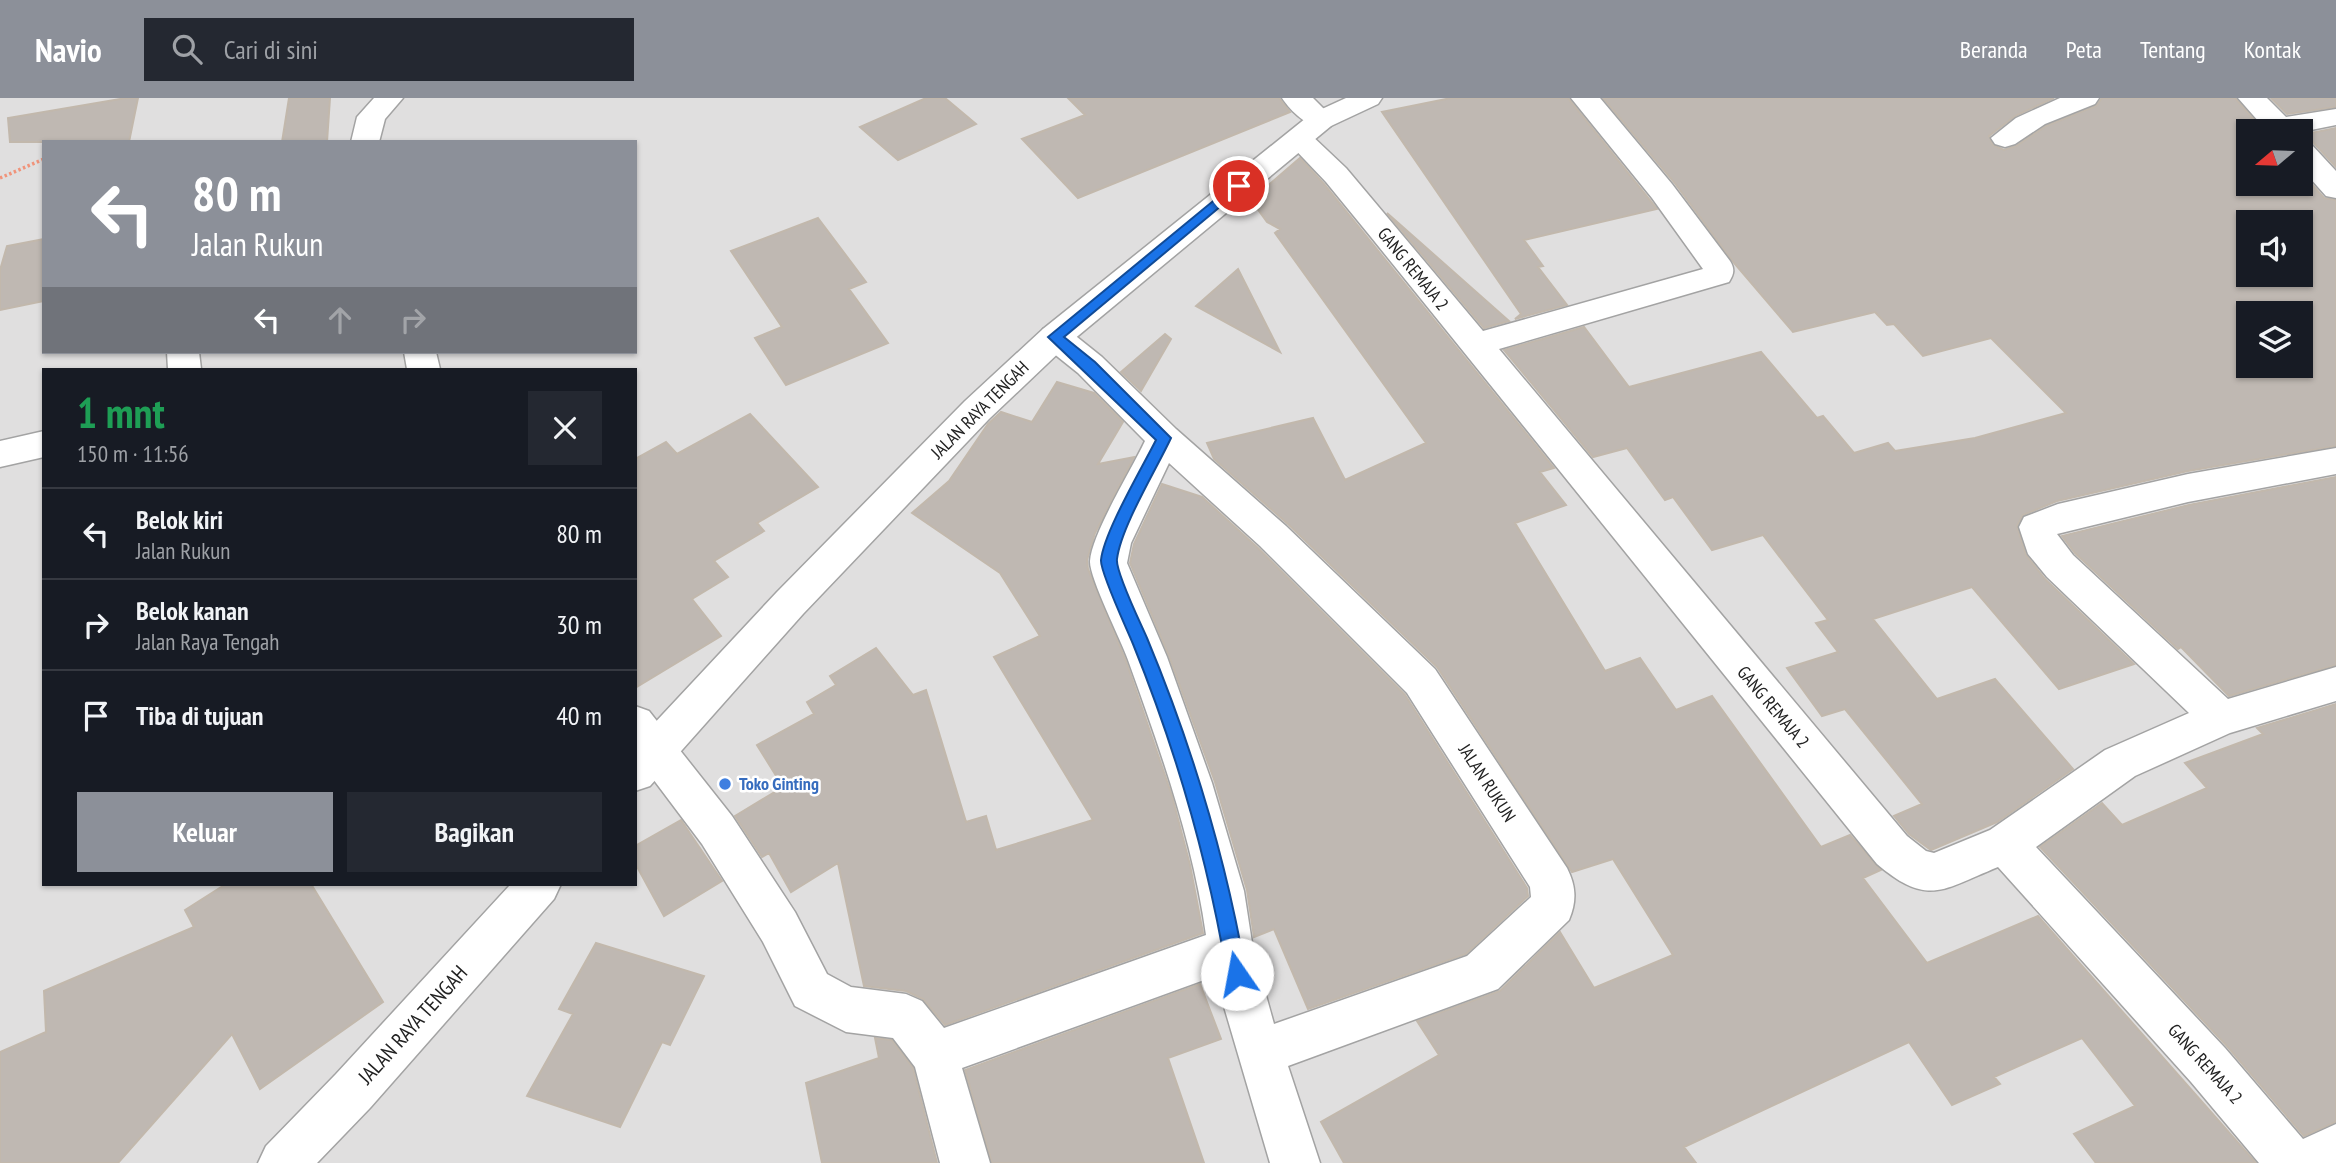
<!DOCTYPE html>
<html lang="id">
<head>
<meta charset="utf-8">
<style>
  body { margin:0; font-family:"PT Sans Narrow",sans-serif; background:#242831; color:#f1f3f6; height:100vh; display:flex; flex-direction:column; font-size:26px; white-space:nowrap }
  * { box-sizing:border-box; margin:0 }
  p { font-size:23px; color:#9ea1a6 }
  .icon { flex:none; width:38px; height:38px; fill:none; stroke:currentColor; stroke-width:2; stroke-linecap:round; stroke-linejoin:round }
  .map { position:relative; flex:1; overflow:hidden }
  .sheet { position:absolute; left:42px; top:270px; width:595px; height:518px; display:flex; flex-direction:column; background:#171b24; border-radius:0px; box-shadow:0 2px 5px #0004 }
  .sheet>* { flex:none }
  .guide { position:absolute; left:42px; top:42px; width:595px; height:214px; border-radius:0px; box-shadow:0 2px 5px #0004; background:#8c9099; color:#fff; overflow:hidden }
  .needle { width:46px; rotate:251deg }
  .buttons { position:absolute; left:2236px; top:21px; display:grid; gap:14px }
  .buttons a { display:grid; place-items:center; width:77px; height:77px; border-radius:0px; background:#171b24; box-shadow:0 2px 5px #0004; font-size:35px }
  .pin { position:absolute; display:grid; place-items:center; width:60px; height:60px; color:#fff; margin:-30px; border:4px solid #fff; border-radius:50%; box-shadow:0 2px 7px #0007 }
  .me { position:absolute; width:77px; margin:-38px; rotate:348deg; stroke-linejoin:round; filter:drop-shadow(0 0 5px #0008) }
  .turn { display:flex; align-items:center; gap:24px; height:147px; padding:0 35px; font-size:32px }
  .turn .icon { width:91px; height:91px; stroke-width:2.5 }
  .turn b { display:block; font-size:49px; line-height:60px }
  .lanes { display:flex; align-items:center; height:66px; padding:0 35px; background:#0003; justify-content:center; gap:35px; direction:ltr }
  .lanes .off { opacity:.35 }
  .round { display:grid; place-items:center; flex:none; width:74px; height:74px; border-radius:0px; background:#242831 }
  .head { display:flex; align-items:center; justify-content:space-between; height:119px; padding:0 35px }
  h1 { font-size:42px; font-weight:600; line-height:52px; color:#1e9e55 }
  .primary-button { display:flex; gap:14px; margin-top:auto; padding:14px 35px }
  .primary-button a { flex:1; height:80px; border-radius:0px; background:#8c9099; color:#fff; font-size:28px; font-weight:600; line-height:80px; text-align:center }
  .primary-button a+a { background:#242831; color:#f1f3f6 }
  ul { padding:0; list-style:none }
  li { display:flex; align-items:center; gap:21px; height:91px; padding:0 35px; border-top:2px solid #363941 }
  li div { flex:1 }
  li b { display:block; font-size:26px }
  li em { font-style:normal }
  header { display:flex; align-items:center; gap:42px; box-sizing:border-box; height:98px; padding:0 35px; background:#8c9099; color:#fff }
  header strong { font-size:33px }
  nav { display:flex; gap:38px; margin-inline-start:auto; font-size:24px }
  .search { width:490px; height:63px; background:#242831; display:flex; align-items:center; gap:18px; box-sizing:border-box; padding:0 24px; border-radius:0px; color:#9ea1a6; font-size:26px }
  .map>svg:first-child { display:block }
  .residential { fill:#e0dfdf; fill-rule:evenodd }
  .building { fill:#bfb8b2; stroke:#c2b8ac; stroke-width:2; fill-rule:evenodd }
  .lines { fill:none; stroke-linecap:round; stroke-linejoin:round }
  .minor-casing { stroke:#a3a3a3; stroke-width:3 }
  .tertiary-casing { stroke:#a3a3a3; stroke-width:3 }
  .path { stroke:#f0947b; stroke-width:3.5; stroke-dasharray:2.5 2.5; stroke-linecap:butt }
  .minor { fill:#fff; fill-rule:evenodd }
  .tertiary { fill:#fff; fill-rule:evenodd }
  .route { fill:#1a73e8; stroke:#114b97; stroke-width:2 }
  .shop-dot { fill:#3f7fe0; stroke:#fff; stroke-width:2.5 }
  .labels { text-anchor:middle; stroke-width:5; stroke-linejoin:round; paint-order:stroke }
  .street-label { font-size:18px; fill:#222; stroke:#fff }
  .shop-label { font-size:18px; font-weight:bold; fill:#366cbe; stroke:#fff; text-anchor:start }
  .near-street-label { font-size:21px; fill:#222; stroke:#fff }
</style>
</head>
<body>
<header>
<strong>Navio</strong>
<div class="search"><svg class="icon" aria-label="search" viewBox="0 0 24 24"><circle cx="10" cy="10" r="6"/><path d="M15 15l6 6"/></svg>Cari di sini</div>
<nav><a>Beranda</a><a>Peta</a><a>Tentang</a><a>Kontak</a></nav>
</header>
<div class="map">
<svg width="2336" height="1065" viewBox="0 0 2336 1065">
  <rect width="100%" height="100%" fill="#f1efe9"/>
  <path class="residential" d="M0,0H2336V1065H0ZM2249,33H2301V86H2249ZM44,44H635V254H44ZM2249,124H2301V177H2249ZM2249,215H2301V268H2249ZM44,271H635V786H44Z"/>
  <path class="building" d="M126,0H138L129,44H10L8,20Z
    M289,0H330L327,44H282Z
    M926,0H945L976,26L898,62L860,29Z
    M1068,0H1279L1290,14L1078,100L1022,41L1085,17Z
    M1451,0H1568L1657,111L1524,142L1543,168L1538,169L1567,207L1515,221L1521,216L1382,14Z
    M1603,0H2054L2015,18L1989,38L1993,47L2004,52L2016,48L2046,28L2096,8L2102,0H2235L2264,33H2249V86H2301V74L2324,100L2336,102V348L2188,373L2057,403L2023,417L2017,428L2026,457L2045,481L2134,566L2059,591L1972,489L1873,521L1937,601L1995,581L2073,671L1997,724L1931,752L1909,736L1894,718L1922,706L1845,611L1822,618L1787,570L1838,554L1816,525L1828,522L1763,437L1712,452L1673,399L1665,402L1627,350L1593,359L1504,252L1584,229L1629,289L1761,254L1817,320L1823,318L1854,355L1888,345L1895,353L1975,340L2066,315L1991,240L1923,258L1894,226L1887,227L1875,214L1793,234L1734,165L1674,84ZM2249,124H2301V177H2249ZM2249,215H2301V268H2249Z
    M2271,0H2336V9L2287,16Z
    M2336,30V69L2313,44L2301,41V37Z
    M1300,60L1324,86L1554,370L1540,374L1566,407L1515,425L1605,573L1640,560L1676,612L1712,598L1821,749L1850,737L1881,772L1863,780L1927,865L2038,818L2256,1065H2096L2074,1036L2135,1008L2082,940L1994,979L2000,986L1952,1007L1909,944L1684,1049L1696,1065H1344L1321,1024L1439,957L1417,923L1500,893L1560,834L1594,890L1673,857L1613,761L1572,774L1437,569L1288,426L1214,361L1207,345L1313,320L1345,382L1426,345L1275,135L1280,131L1267,124L1251,102Z
    M1387,115L1509,223L1484,230Z
    M818,120L866,184L849,191L888,245L786,287L755,240L782,229L731,153Z
    M44,141V203L0,212V172L7,148Z
    M1238,171L1280,254L1196,208Z
    M1165,236L1171,241L1141,293L1121,274Z
    M1057,284L1094,295L1123,324L1098,366L1134,359L1095,435L1087,462L1088,471L1126,563L1172,698L1190,767L1203,835L945,927L923,901L906,893L864,888L838,765L791,794L769,755L762,759L735,718L783,689L757,647L814,616L807,604L836,587L830,578L876,550L913,597L926,592L966,724L986,718L996,752L1093,722L994,559L1040,538L1000,475L912,415L949,383L988,326L1001,314L1032,324Z
    M750,316L818,389L757,425L764,433L714,463L728,479L692,501L721,538L635,590V361L666,344L677,356Z
    M2336,379V567L2229,598L2181,549L2178,551L2075,455L2062,438L2189,407Z
    M1162,386L1202,399L1258,450L1405,597L1527,790L1528,798L1466,856L1308,911L1274,831L1254,839L1247,792L1215,684L1169,558L1130,465L1134,446Z
    M2336,606V1024L2304,1038L2227,948L2040,749L2102,705L2122,727L2207,690L2185,665L2263,636L2257,630Z
    M681,722L722,783L664,818L635,765V748Z
    M226,786H311L383,904L260,991L232,936L118,1065H0V954L46,934L44,893L194,829L185,812Z
    M596,845L704,878L670,947L662,944L620,1029L527,998L573,916L559,911Z
    M1200,886L1221,941L1168,960L1204,1065H992L965,972Z
    M875,940L892,942L913,970L937,1065H822L806,985L879,960Z"/>
  <g class="lines">
    <g class="minor-casing">
      <path id="minor" d="M374,0H403L385,21L379,44H351L357,19Z
        M1282,0H1313L1335,22L1331,28C1311,33 1293,16 1282,0Z
        M1571,0H1600L1672,86L1730,163C1735,171 1734,176 1729,184L1499,251L1907,738L1926,753L1934,755L1990,732L2105,652L2189,615L2047,479L2028,456L2019,429L2024,419L2058,406L2188,376L2336,350V376L2188,404L2057,436L2073,457L2228,601L2336,569V603L2230,635L2135,678L2036,749L2225,950L2303,1041L2336,1026V1065H2259L2191,984L1998,769C1942,792 1928,809 1877,766L1371,139L1326,84L1285,41L1289,35L1299,32L1309,35L1346,70L1483,233L1703,171L1652,100Z
        M2060,0H2099L2095,6L2045,26L2015,46L2005,49L1995,46L1991,40L2016,20Z
        M2238,0H2267L2286,19L2336,11V27L2301,34L2267,33Z
        M2301,43L2311,46L2336,73V100L2326,98L2301,70Z
        M1055,228L1067,231L1102,259L1176,331L1286,428L1435,571L1567,770C1576,788 1577,803 1569,822L1498,891L1288,968L1320,1065H1270L1215,878L962,970L990,1065H940L915,969L893,940L846,934L795,908L763,844L702,746L635,657V608L649,613L732,718L795,814L827,876L851,889L906,896L922,903L944,930L1206,837C1193,743 1160,651 1128,562C1121,542 1089,479 1090,463C1092,435 1132,371 1145,343L1078,275L1043,247L1039,239L1043,231ZM1169,365L1260,448L1407,595L1530,789L1531,799L1467,858L1274,926L1253,851L1244,793L1212,685L1167,559L1127,465L1131,445Z
        M167,254H199L201,271H168Z
        M404,254H436L440,271H407Z
        M44,333V359L0,369V343Z"/>
    </g>
    <g class="tertiary-casing">
      <path id="tertiary" d="M1346,0H1382L1378,6L1331,28L1067,247L989,321L803,516L650,688L635,693V646L777,494L965,303L1043,231L1311,16Z
        M511,786H561L554,801L370,1010L317,1065H258L266,1048L336,976Z"/>
    </g>
    <path class="path" d="M0,80L44,61"/>
    <use href="#minor" class="minor"/>
    <use href="#tertiary" class="tertiary"/>
  </g>
  <path class="route" d="M1235,85L1245,88L1064,239L1095,264L1171,340C1156,372 1121,429 1117,461C1115,473 1141,526 1147,540C1192,648 1226,761 1246,876L1244,883L1237,885L1230,883L1227,876C1208,763 1176,652 1133,546C1127,531 1100,474 1101,462C1104,434 1142,370 1156,342L1048,239Z"/>
  <circle class="shop-dot" cx="725" cy="686" r="7"/>
  <g class="labels">
    <g class="street-label">
      <text transform="translate(1413 171) rotate(51)" y="6">GANG REMAJA 2</text>
      <text transform="translate(980 312) rotate(-45)" y="6">JALAN RAYA TENGAH</text>
      <text transform="translate(1773 609) rotate(50)" y="6">GANG REMAJA 2</text>
      <text transform="translate(1487 685) rotate(57)" y="6">JALAN RUKUN</text>
      <text transform="translate(2205 966) rotate(48)" y="6">GANG REMAJA 2</text>
    </g>
    <g class="shop-label">
      <text x="739" y="692">Toko Ginting</text>
    </g>
    <g class="near-street-label">
      <text transform="translate(413 927) rotate(-48)" y="7">JALAN RAYA TENGAH</text>
    </g>
  </g>
</svg>
<div class="buttons">
<a><svg class="needle" viewBox="-14 -14 28 28"><path d="M0-13l5 13h-10z" fill="#e53935"/><path d="M0 13l5-13h-10z" fill="#9ea1a6"/></svg></a>
<a><svg class="icon" aria-label="sound" viewBox="0 0 24 24"><path d="M4 9h4l5-4v14l-5-4H4zM17 9q2 3 0 6"/></svg></a>
<a><svg class="icon" aria-label="layers" viewBox="0 0 24 24"><path d="M12 4l9 5-9 5-9-5zM3 14l9 5 9-5"/></svg></a>
</div>
<div class="pin" style="left:1239px;top:88px;background:#d93025"><svg class="icon" aria-label="arrive" viewBox="0 0 24 24"><path d="M6 21V4h12l-3 4 3 4H6"/></svg></div>
<svg class="me" style="left:1237px;top:876px" viewBox="-20 -20 40 40"><circle r="19" fill="#fff"/><path d="M0-13L10 11 0 6-10 11z" fill="#1a73e8"/></svg>
<div class="guide">
<div class="turn"><svg class="icon" aria-label="left" viewBox="0 0 24 24"><path d="M17 20v-9H6M10 6l-5 5 5 5"/></svg><div><b>80 m</b>Jalan Rukun</div></div>
<div class="lanes"><svg class="icon" aria-label="left" viewBox="0 0 24 24"><path d="M17 20v-9H6M10 6l-5 5 5 5"/></svg><svg class="icon off" aria-label="ahead" viewBox="0 0 24 24"><path d="M12 20V5M6 11l6-6 6 6"/></svg><svg class="icon off" aria-label="right" viewBox="0 0 24 24"><path d="M7 20v-9h11M14 6l5 5-5 5"/></svg></div>
</div>
<section class="sheet">
<div class="head"><div><h1>1 mnt</h1><p>150 m · 11:56</p></div><a class="round"><svg class="icon" aria-label="close" viewBox="0 0 24 24"><path d="M6 6l12 12M18 6L6 18"/></svg></a></div>
<ul>
<li><svg class="icon" aria-label="left" viewBox="0 0 24 24"><path d="M17 20v-9H6M10 6l-5 5 5 5"/></svg><div><b>Belok kiri</b><p>Jalan Rukun</p></div><em>80 m</em></li>
<li><svg class="icon" aria-label="right" viewBox="0 0 24 24"><path d="M7 20v-9h11M14 6l5 5-5 5"/></svg><div><b>Belok kanan</b><p>Jalan Raya Tengah</p></div><em>30 m</em></li>
<li><svg class="icon" aria-label="arrive" viewBox="0 0 24 24"><path d="M6 21V4h12l-3 4 3 4H6"/></svg><div><b>Tiba di tujuan</b></div><em>40 m</em></li>
</ul>
<div class="primary-button"><a>Keluar</a><a>Bagikan</a></div>
</section>
</div>
</body>
</html>
